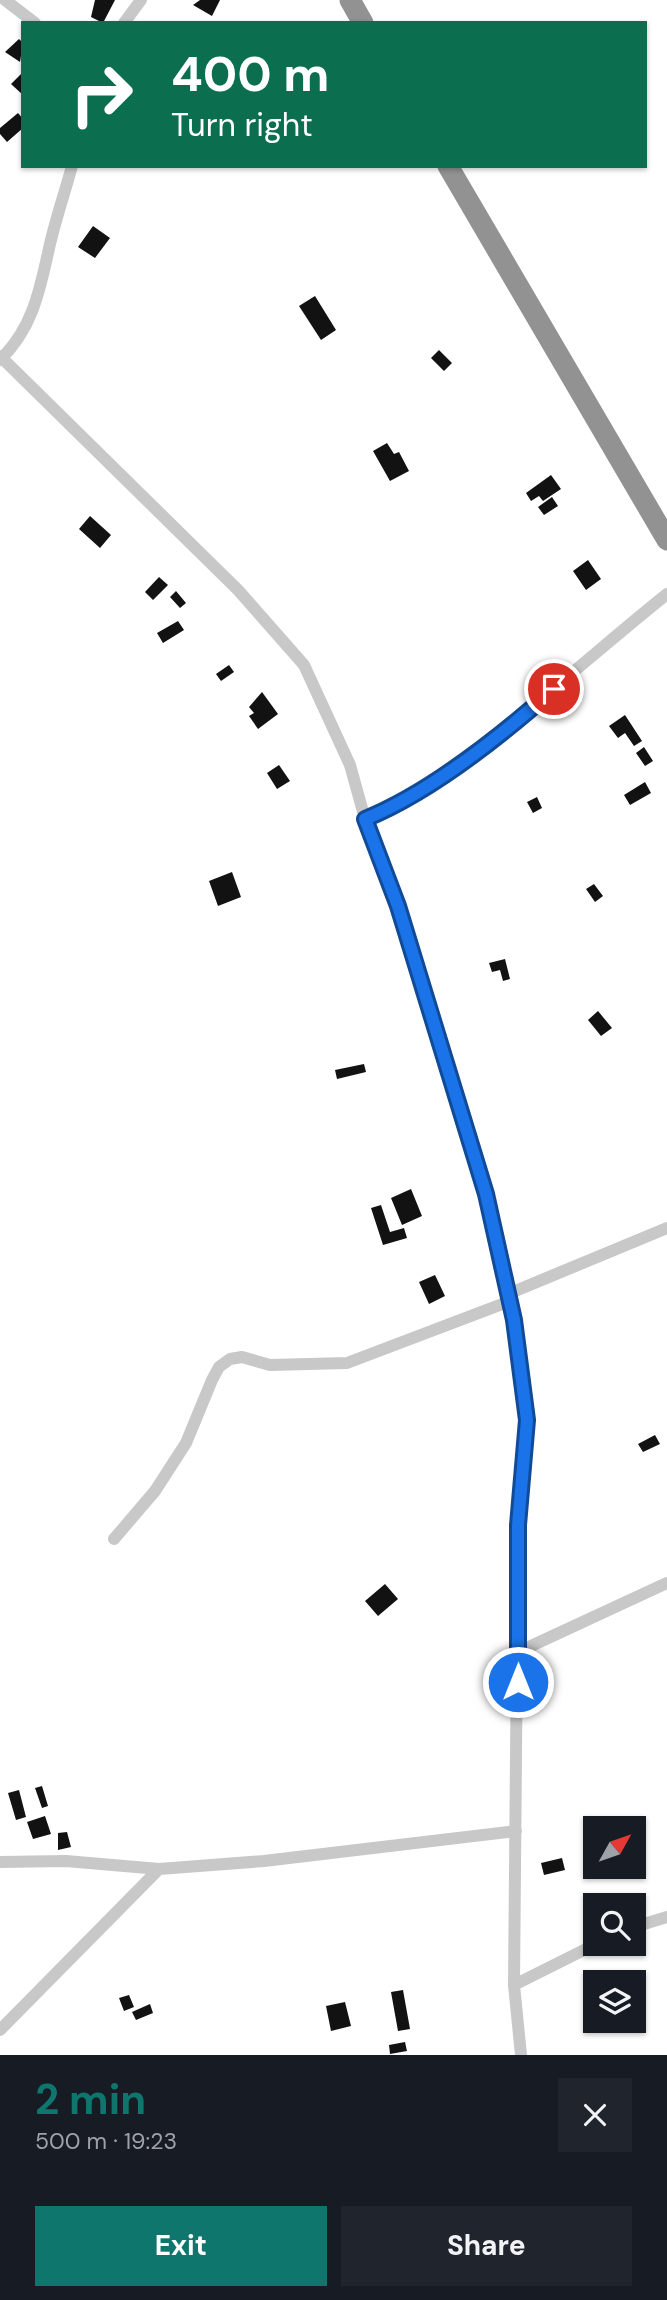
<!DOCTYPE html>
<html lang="en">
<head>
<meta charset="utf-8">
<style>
  body { margin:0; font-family:"DM Sans",sans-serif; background:#20242c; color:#f1f3f6; height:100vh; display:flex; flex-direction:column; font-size:26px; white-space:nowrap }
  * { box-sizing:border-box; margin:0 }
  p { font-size:23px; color:#9ea1a6 }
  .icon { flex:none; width:38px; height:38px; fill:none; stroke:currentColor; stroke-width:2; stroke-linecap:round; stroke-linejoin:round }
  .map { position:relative; height:2055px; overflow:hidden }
  .panel { display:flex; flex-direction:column; background:#171b24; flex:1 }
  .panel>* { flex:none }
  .hud { position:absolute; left:21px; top:21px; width:626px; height:147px; border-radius:0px; box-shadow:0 2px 5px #0004; background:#0b6e4f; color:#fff; overflow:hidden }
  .needle { width:46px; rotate:50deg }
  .fabs { position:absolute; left:583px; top:1816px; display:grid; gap:14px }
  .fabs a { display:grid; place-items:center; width:63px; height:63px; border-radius:0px; background:#171b24; box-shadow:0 2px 5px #0004; font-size:35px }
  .pin { position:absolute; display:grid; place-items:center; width:60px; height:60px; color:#fff; margin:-30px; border:4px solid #fff; border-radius:50%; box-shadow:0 2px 7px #0007 }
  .me { position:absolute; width:77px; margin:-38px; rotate:0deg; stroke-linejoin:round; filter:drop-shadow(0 0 5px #0008) }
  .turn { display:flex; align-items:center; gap:24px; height:147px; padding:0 35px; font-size:32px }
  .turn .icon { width:91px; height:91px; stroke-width:2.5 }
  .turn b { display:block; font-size:49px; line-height:60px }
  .round { display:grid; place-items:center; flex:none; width:74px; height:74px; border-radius:0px; background:#20242c }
  .head { display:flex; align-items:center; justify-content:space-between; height:119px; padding:0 35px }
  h1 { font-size:42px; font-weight:700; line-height:52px; color:#0f766e }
  .cta { display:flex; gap:14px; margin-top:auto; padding:14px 35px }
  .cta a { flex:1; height:80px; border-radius:0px; background:#0f766e; color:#fff; font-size:28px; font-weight:700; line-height:80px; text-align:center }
  .cta a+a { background:#20242c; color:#f1f3f6 }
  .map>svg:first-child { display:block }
  .building { fill:#121212 }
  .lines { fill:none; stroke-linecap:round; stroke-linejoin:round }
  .street { stroke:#c8c8c8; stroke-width:12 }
  .highway { stroke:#929292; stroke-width:21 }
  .route-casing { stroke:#114b97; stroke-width:18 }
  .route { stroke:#1a73e8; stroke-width:12 }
</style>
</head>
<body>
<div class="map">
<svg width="667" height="2055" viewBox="0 0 667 2055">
  <rect width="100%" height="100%" fill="#fff"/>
  <path class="building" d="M95,0H115L103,23L91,17Z
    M200,0H220L212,16L193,5Z
    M19,39L23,43L20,62L5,52Z
    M23,72V95L11,84Z
    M18,113L23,119V128L7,142L0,134V128Z
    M93,226L110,238L95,258L78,247Z
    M315,296L336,330L321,340L299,306Z
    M439,350L452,363L444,371L431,358Z
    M387,443L394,454L399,452L409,471L390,481L373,451Z
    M551,475L561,489L543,501L539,496L531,501L526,493Z
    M552,497L558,506L544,515L538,507Z
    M90,516L111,535L100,548L79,529Z
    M588,560L601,579L586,590L573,571Z
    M159,577L168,585L153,600L145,592Z
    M176,591L186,603L180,608L170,597Z
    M178,621L184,630L163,643L157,633Z
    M229,665L234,672L221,681L216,674Z
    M262,692L278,714L258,729L249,716L254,713L249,707Z
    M625,715L642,741L634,746L625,733L618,738L609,726Z
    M644,747L653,761L645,766L636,753Z
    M279,765L290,781L277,789L267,773Z
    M645,782L651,793L630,805L624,795Z
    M537,797L542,808L533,813L527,802Z
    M232,872L241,897L218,906L209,881Z
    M594,884L603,896L595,902L586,889Z
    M505,959L510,979L503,981L500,970L492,972L489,963Z
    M598,1011L612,1028L601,1036L588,1020Z
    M364,1064L366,1072L337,1079L335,1070Z
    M411,1189L422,1216L402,1225L391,1198Z
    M381,1205L390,1232L404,1228L407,1238L383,1245L371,1208Z
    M435,1275L445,1296L429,1304L419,1282Z
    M655,1435L660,1444L643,1452L638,1444Z
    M385,1584L398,1599L378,1616L365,1601Z
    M42,1786L48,1806L42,1808L35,1788Z
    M19,1790L26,1817L16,1820L8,1793Z
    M45,1816L51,1834L33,1839L27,1822Z
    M67,1832L71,1847L58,1850V1833Z
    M562,1858L565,1870L544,1875L541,1863Z
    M403,1990L410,2029L398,2031L391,1992Z
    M129,1995L134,2007L124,2011L119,1998Z
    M345,2002L351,2026L331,2031L326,2006Z
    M150,2004L153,2013L136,2020L132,2012Z
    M405,2042L407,2051L390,2054L389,2045Z"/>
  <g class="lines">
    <path class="street" d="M5,0L35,23
      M124,23L141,0
      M0,356L238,590L304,665L350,765L365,819L398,906L486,1194L514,1320L527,1420L518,1525L514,1985L521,2055
      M0,360C34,327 40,288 50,244C56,218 65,192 72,166
      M365,819C398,805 426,785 455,764C530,712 596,651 667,594
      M508,1294L667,1228
      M114,1539L155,1491L186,1443L212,1380L219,1367L230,1359L242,1357L270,1365L347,1363L510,1301
      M518,1652L667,1583
      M0,1862L66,1861L159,1869L264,1861L516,1831
      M634,1927L667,1917
      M514,1985L596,1944
      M0,2030L159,1869"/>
    <path class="highway" d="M350,0L363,23
      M448,166L667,540"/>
  </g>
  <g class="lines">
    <g class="route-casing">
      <path id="route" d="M518,1682V1525L527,1420L514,1320L486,1194L398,906L365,819C429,793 502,735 554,689"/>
    </g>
    <use href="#route" class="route"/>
  </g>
</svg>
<div class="fabs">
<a><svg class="needle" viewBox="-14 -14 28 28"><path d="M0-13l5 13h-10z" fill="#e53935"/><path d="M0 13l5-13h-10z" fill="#9ea1a6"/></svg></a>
<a><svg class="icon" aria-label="search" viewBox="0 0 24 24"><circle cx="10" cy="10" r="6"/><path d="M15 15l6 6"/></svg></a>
<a><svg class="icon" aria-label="layers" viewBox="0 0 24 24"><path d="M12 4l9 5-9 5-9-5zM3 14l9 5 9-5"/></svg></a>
</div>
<div class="pin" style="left:554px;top:689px;background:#d93025"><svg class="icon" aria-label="arrive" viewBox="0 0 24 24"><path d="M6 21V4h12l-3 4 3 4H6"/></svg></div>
<svg class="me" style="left:518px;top:1682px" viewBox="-20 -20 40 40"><circle r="17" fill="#1a73e8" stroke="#fff" stroke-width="3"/><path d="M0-11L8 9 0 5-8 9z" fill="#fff"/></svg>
<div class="hud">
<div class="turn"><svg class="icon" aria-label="right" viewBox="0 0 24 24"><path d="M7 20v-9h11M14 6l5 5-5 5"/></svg><div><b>400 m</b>Turn right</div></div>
</div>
</div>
<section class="panel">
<div class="head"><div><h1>2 min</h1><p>500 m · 19:23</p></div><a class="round"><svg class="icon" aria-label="close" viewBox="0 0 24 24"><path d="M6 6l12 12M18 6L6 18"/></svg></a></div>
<div class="cta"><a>Exit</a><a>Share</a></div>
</section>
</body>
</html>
